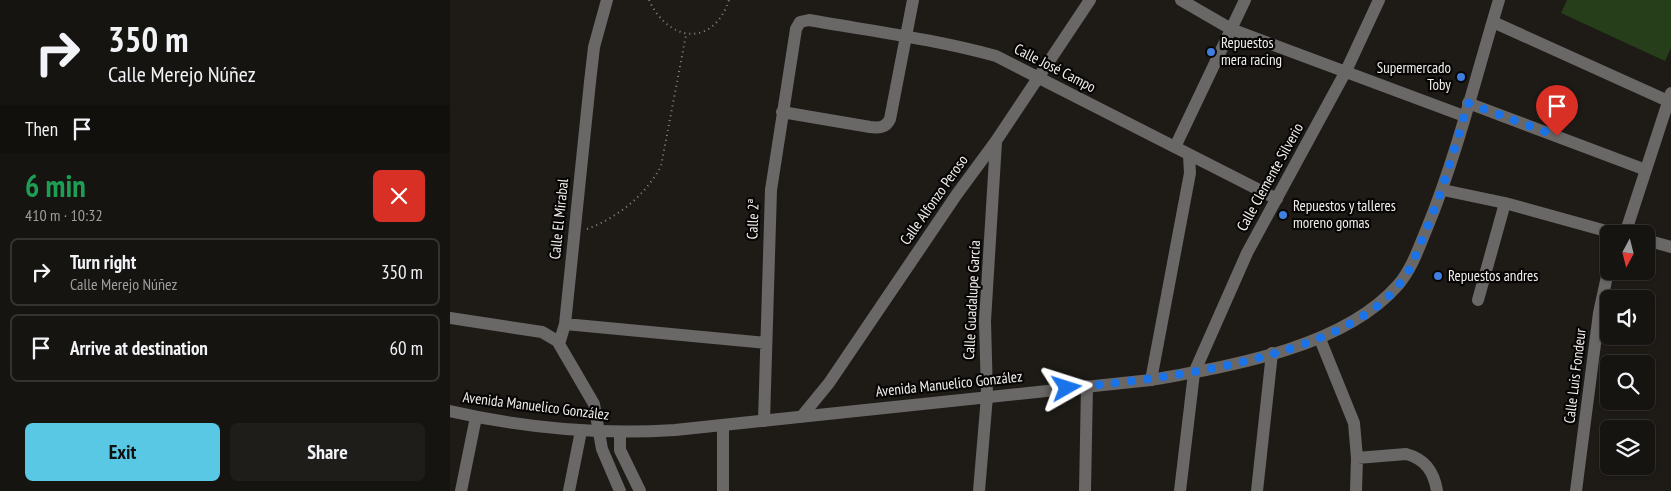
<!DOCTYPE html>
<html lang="en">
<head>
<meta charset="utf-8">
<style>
  body { margin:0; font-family:"PT Sans Narrow",sans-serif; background:#1f1d1a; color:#f1f3f6; height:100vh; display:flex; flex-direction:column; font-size:19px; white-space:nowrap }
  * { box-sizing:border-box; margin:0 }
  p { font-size:16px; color:#9e9e9f }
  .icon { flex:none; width:28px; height:28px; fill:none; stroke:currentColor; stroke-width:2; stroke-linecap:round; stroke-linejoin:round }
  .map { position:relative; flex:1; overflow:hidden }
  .details { display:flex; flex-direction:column; background:#161411; width:450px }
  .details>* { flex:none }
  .hud { background:#161411; color:#f1f3f6; overflow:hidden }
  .needle { width:32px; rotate:187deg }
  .buttons { position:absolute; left:1150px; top:225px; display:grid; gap:10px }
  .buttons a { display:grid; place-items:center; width:55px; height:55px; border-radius:8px; background:#161411; box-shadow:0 1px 4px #0004,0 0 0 1px #353331; font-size:25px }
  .pin { position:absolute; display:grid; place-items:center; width:42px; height:42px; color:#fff; margin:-51px -21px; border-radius:50% 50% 50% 0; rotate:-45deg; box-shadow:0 0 5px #0007 }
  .pin .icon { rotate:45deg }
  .me { position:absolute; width:55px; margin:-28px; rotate:84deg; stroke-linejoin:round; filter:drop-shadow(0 0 4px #0008) }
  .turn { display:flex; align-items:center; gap:18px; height:105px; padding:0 25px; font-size:22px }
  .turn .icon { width:65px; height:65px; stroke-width:2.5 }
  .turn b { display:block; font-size:35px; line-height:42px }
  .then { display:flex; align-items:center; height:48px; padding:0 25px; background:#0003; gap:10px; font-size:19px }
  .round { display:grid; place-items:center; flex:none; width:52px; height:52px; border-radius:8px; background:#1f1d1a }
  .headline { display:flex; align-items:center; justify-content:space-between; height:85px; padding:0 25px }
  h1 { font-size:30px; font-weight:700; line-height:38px; color:#1e9e55 }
  .action { display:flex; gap:10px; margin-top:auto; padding:10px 25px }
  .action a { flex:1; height:58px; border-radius:8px; background:#58c8e4; color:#111; font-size:20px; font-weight:700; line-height:58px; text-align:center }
  .action a+a { background:#1f1d1a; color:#f1f3f6 }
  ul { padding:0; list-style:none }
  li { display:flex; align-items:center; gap:15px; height:68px; margin:0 10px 8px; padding:0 15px; border:2px solid #353331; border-radius:8px }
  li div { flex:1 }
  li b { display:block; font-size:19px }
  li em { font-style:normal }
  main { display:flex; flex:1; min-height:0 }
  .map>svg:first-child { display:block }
  .green { fill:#263e1a }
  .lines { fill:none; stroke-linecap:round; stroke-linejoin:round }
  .path { stroke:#898683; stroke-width:2; stroke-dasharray:1 4; stroke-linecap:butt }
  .minor { stroke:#6a6767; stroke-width:12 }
  .tertiary { stroke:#6a6767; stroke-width:12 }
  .route { stroke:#1a73e8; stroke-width:9; stroke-dasharray:0 16.2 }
  .shop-dot { fill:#3f7fe0; stroke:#070605; stroke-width:2 }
  .labels { text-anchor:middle; stroke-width:4.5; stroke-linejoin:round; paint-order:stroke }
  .poi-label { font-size:15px; fill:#f1eeec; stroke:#070605; text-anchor:start }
  .street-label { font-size:15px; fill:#f1eeec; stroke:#070605 }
</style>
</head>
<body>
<main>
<section class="details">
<div class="hud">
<div class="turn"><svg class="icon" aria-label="right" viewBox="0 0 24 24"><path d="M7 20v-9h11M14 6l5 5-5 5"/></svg><div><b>350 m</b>Calle Merejo Núñez</div></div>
<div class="then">Then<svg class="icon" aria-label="arrive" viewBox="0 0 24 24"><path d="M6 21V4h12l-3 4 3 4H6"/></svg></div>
</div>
<div class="headline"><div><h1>6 min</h1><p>410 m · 10:32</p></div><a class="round" style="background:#d93025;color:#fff"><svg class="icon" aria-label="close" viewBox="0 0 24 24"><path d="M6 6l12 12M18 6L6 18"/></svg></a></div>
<ul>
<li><svg class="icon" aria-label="right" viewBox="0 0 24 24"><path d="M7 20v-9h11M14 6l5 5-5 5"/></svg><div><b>Turn right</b><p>Calle Merejo Núñez</p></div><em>350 m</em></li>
<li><svg class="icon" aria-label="arrive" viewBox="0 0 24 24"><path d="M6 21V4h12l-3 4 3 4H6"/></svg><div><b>Arrive at destination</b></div><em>60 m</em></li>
</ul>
<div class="action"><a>Exit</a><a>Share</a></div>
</section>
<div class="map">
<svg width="1221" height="491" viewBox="0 0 1221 491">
  <rect width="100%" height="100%" fill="#1e1b17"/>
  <path class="green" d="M1117,0H1221V48L1215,61L1111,13Z"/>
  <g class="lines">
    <path class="path" d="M199,0C218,42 263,48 279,0
      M137,229C167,218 196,195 211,166L236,35"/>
    <path class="minor" d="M157,0L144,47L140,82L115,324L109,344L144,404L152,449L170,491
      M731,0L781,29L1014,116
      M1043,22L1218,101
      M1018,103L1196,170
      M332,112L420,127C429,128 436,128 440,119L463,0
      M725,147L795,0
      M993,190L1055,203L1167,234
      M1175,234L1221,93
      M1196,240L1221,247
      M1028,300L1055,203
      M0,318L92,332L109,342
      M115,324L316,343
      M870,339L904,423L907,458L906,491
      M701,380L740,173L739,156
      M352,416L379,383L507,194L546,141L640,0
      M314,421L321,190L346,29L350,22L359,20C421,31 484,39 546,56L827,199
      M170,432V450L190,491
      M907,458L956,454C975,459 984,471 987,491
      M11,491L26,417
      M119,491L131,431
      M273,491V425
      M529,491L537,396L535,321L546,142
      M635,491L637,386
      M730,491L744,373L797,253L896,71L929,0
      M807,491L822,353
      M1126,491L1149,313L1159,267"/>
    <path class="tertiary" d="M0,411C74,428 150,435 225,430L701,380C780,366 893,348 948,285C962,269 969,247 977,228C1007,155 1026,76 1049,0"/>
  </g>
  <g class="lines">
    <path class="route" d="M617,388C709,379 894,360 952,281C963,266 968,249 975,233C993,190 1005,147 1018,103L1107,136"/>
  </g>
  <g class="shop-dot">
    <circle cx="761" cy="52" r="5"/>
    <circle cx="1011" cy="77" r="5"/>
    <circle cx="833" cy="215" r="5"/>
    <circle cx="988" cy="276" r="5"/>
  </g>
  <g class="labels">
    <g class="poi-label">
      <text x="771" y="48">Repuestos<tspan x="771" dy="17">mera racing</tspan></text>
      <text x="1001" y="73" text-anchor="end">Supermercado<tspan x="1001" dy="17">Toby</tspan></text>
      <text x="843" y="211">Repuestos y talleres<tspan x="843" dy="17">moreno gomas</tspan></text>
      <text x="998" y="281">Repuestos andres</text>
    </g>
    <g class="street-label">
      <text transform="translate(605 68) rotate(27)" y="5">Calle José Campo</text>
      <text transform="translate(820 177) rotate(-61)" y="5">Calle Clemente Silverio</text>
      <text transform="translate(484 200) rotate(-55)" y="5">Calle Alfonzo Peroso</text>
      <text transform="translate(109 219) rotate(-84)" y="5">Calle El Mirabal</text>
      <text transform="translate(303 219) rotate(-88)" y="5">Calle 2ª</text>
      <text transform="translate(522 300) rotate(-87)" y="5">Calle Guadalupe García</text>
      <text transform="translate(1125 376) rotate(-83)" y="5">Calle Luis Fondeur</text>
      <text transform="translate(499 384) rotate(-6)" y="5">Avenida Manuelico González</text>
      <text transform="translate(86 406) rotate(7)" y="5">Avenida Manuelico González</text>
    </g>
  </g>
</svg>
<div class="buttons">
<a><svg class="needle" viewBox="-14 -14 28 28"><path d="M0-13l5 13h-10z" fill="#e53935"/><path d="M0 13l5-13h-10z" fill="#9e9e9f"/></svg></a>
<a><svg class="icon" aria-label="sound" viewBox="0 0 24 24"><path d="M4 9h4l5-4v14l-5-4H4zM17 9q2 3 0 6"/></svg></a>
<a><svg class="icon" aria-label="search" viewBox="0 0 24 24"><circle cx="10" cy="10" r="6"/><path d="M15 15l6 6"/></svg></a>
<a><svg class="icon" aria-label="layers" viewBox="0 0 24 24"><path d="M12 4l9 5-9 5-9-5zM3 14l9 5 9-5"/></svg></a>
</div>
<div class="pin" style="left:1107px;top:136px;background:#d93025"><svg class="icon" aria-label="arrive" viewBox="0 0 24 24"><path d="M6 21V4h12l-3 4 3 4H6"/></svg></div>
<svg class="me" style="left:617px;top:388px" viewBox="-20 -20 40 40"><path d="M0-17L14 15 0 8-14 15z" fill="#1a73e8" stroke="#fff" stroke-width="4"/></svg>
</div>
</main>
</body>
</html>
